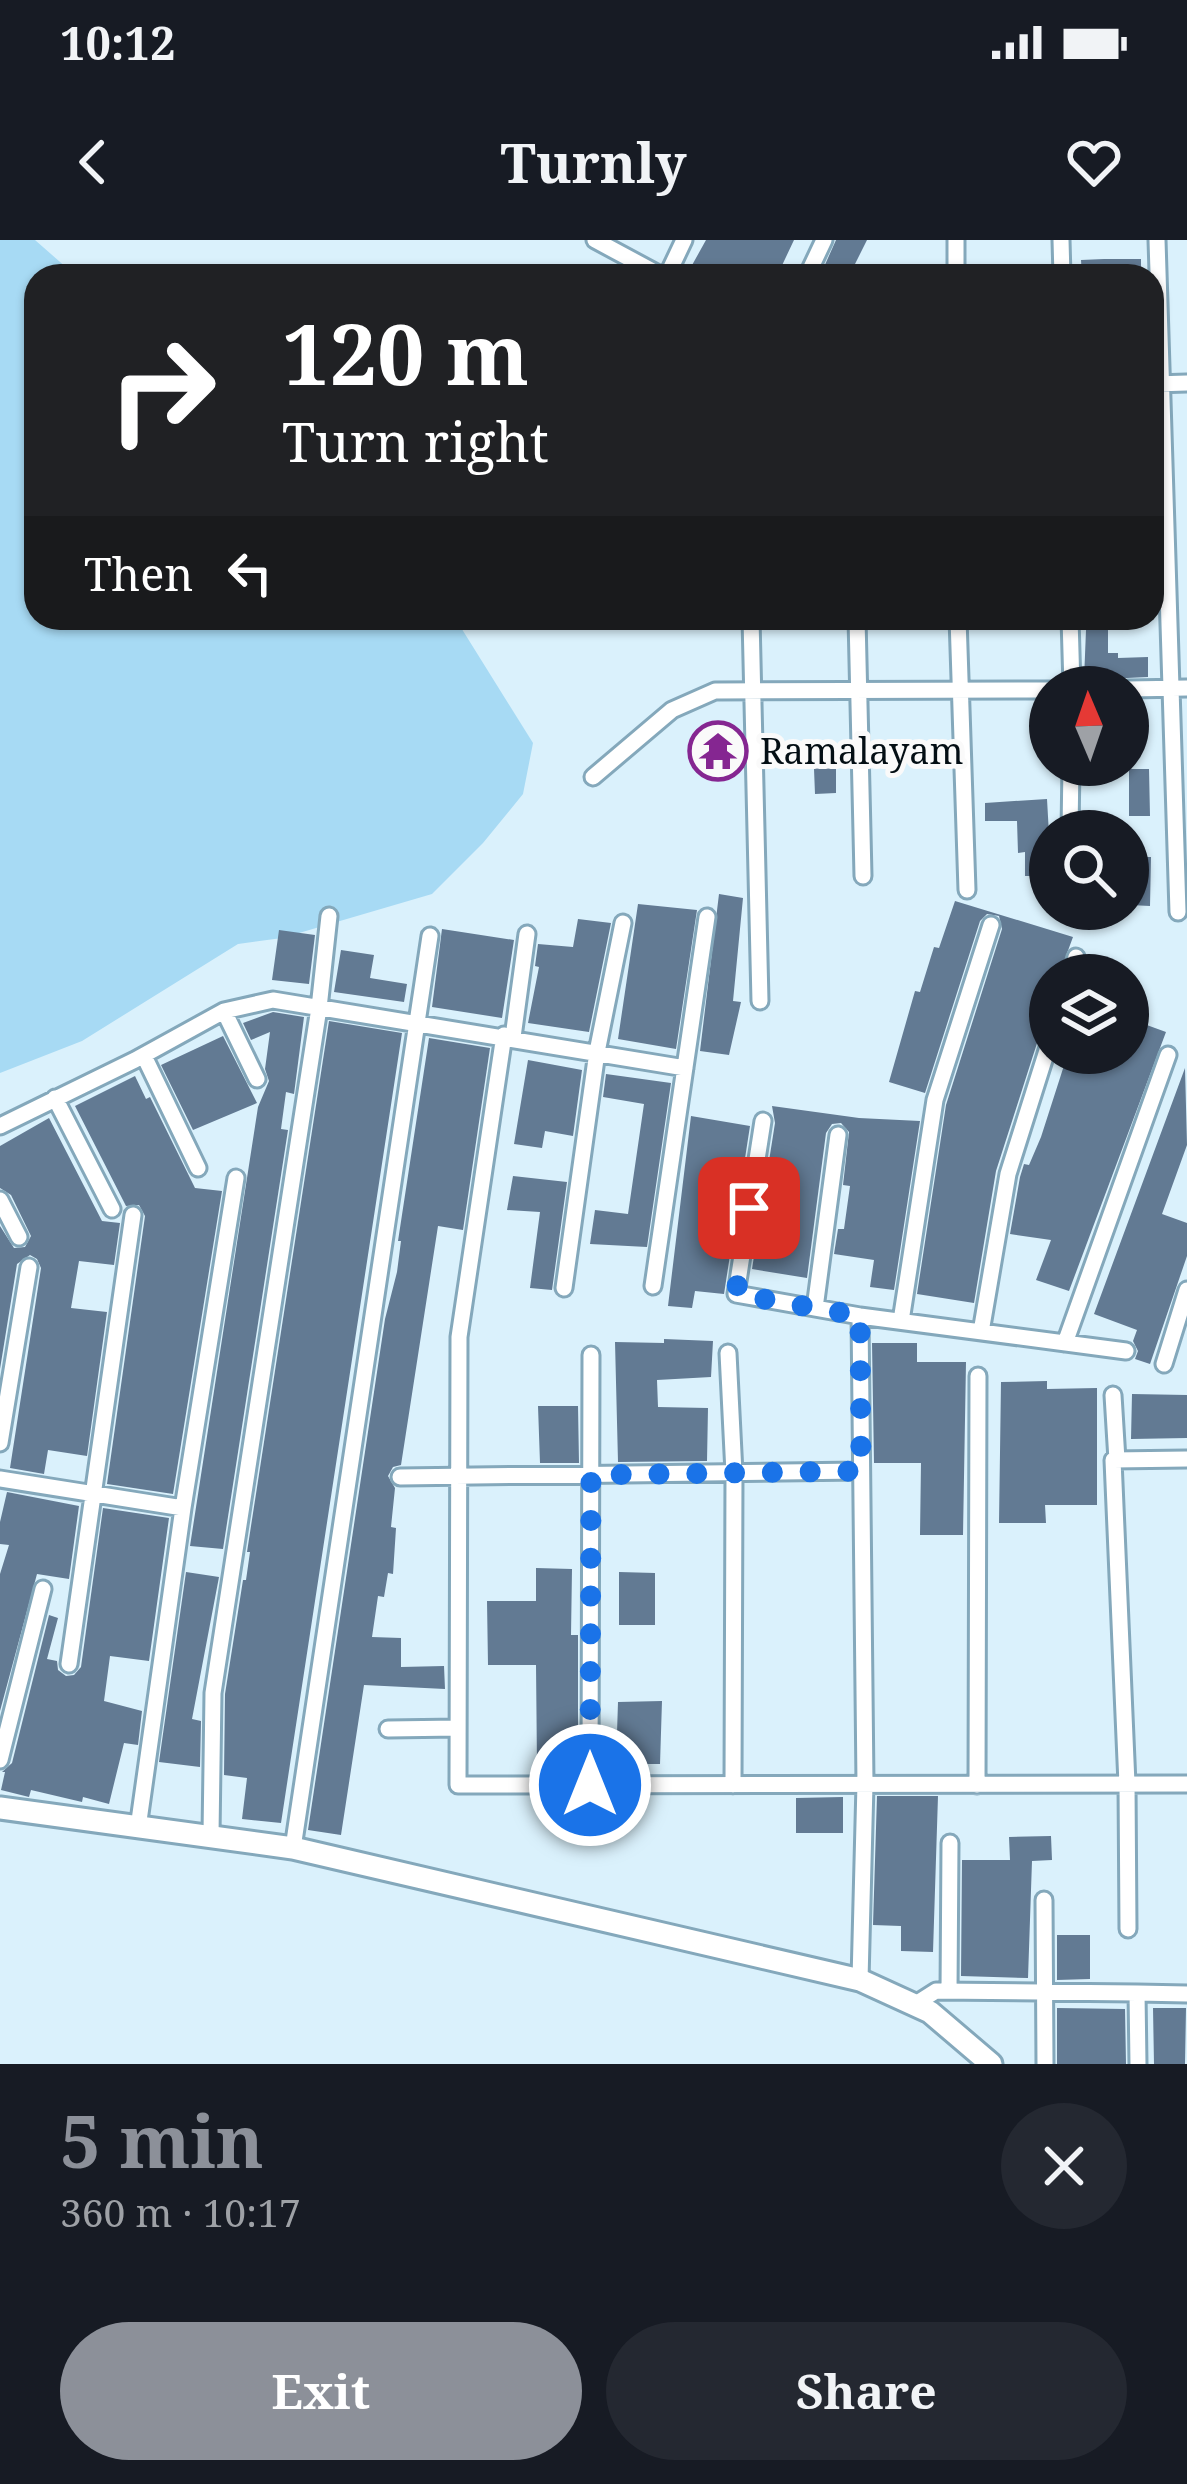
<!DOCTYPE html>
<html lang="en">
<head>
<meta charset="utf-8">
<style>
  body { margin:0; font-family:"Noto Serif",serif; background:#242831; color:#f1f3f6; height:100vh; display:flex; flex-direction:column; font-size:45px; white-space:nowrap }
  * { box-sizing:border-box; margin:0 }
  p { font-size:39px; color:#9ea1a6 }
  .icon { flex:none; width:66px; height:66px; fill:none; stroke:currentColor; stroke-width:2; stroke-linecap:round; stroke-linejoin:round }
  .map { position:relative; height:1824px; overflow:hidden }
  .side { display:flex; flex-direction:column; background:#171b24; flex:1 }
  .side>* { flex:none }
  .hud { position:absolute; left:24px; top:24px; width:1140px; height:366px; border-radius:36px; box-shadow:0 3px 9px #0004; background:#202124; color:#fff; overflow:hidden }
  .needle { width:78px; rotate:358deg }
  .buttons { position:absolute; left:1029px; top:426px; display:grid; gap:24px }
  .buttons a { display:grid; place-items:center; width:120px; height:120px; border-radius:50%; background:#171b24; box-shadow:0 3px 9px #0004; font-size:60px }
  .pin { position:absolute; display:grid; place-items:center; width:102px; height:102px; color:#fff; margin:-51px; border-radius:24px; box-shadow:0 6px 18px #0006 }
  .me { position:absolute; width:132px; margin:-66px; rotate:0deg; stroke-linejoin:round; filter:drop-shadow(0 0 9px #0008) }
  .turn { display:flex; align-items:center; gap:42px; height:252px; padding:0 60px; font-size:54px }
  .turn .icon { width:156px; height:156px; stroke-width:2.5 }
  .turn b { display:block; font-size:84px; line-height:102px }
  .then { display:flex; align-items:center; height:114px; padding:0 60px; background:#0003; gap:24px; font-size:45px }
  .round { display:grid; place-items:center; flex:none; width:126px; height:126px; border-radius:63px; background:#242831 }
  .headline { display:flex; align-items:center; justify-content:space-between; height:204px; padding:0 60px }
  h1 { font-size:72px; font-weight:700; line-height:90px; color:#8c9099 }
  .action { display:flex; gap:24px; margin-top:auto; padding:24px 60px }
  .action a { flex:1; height:138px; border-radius:72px; background:#8c9099; color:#fff; font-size:48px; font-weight:700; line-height:138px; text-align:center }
  .action a+a { background:#242831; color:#f1f3f6 }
  .status { display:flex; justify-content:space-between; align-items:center; height:84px; padding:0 60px; background:#171b24; direction:ltr }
  .status svg { height:33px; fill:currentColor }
  header { display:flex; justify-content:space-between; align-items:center; height:156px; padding:0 60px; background:#171b24; font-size:54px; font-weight:700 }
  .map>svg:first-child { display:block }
  .green { fill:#a7daf4 }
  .building { fill:#627a93 }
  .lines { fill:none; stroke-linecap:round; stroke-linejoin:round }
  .street-casing { stroke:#84a8bb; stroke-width:21 }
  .secondary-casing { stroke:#84a8bb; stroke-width:27 }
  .street { stroke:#fff; stroke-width:15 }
  .secondary { stroke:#fff; stroke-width:21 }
  .route { stroke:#1a73e8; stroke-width:21; stroke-dasharray:0 37.8 }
  .labels { text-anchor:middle; stroke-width:10; stroke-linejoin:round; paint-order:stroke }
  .poi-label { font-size:36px; fill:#030e14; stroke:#fafafa; text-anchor:start }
</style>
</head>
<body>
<div class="status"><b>10:12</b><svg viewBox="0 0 49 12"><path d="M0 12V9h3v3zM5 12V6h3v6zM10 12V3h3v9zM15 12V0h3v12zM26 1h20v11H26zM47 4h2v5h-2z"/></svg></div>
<header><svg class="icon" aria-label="back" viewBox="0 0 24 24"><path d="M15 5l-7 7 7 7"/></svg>Turnly<svg class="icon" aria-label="heart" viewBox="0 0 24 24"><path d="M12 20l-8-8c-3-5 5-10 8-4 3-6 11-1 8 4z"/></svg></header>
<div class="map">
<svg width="1187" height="1824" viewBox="0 0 1187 1824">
  <rect width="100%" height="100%" fill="#daf1fc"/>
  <path class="green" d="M0,0H35L76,36H36V378H455L533,503L523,554L483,603L432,654L282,698L238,704L82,801L0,833Z"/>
  <path class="building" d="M706,0H794L777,36H686Z
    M836,0H867L849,36H820Z
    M1104,19H1141V36H1082L1081,20Z
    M1086,390H1108V413H1118V418L1148,417V437L1084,440Z
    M836,503V553L815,554L813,504Z
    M1129,529H1149L1150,576H1129Z
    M1047,559L1050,612H1047V636H1025V612L1018,613L1017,581H985V563Z
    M1129,617H1151L1150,666L1130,665Z
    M719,654L743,658L733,761L741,762L729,815L700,811Z
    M955,661L1073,697L1059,735H1050V773L1039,797L996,931L974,1063L917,1054L946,865L1002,689L999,676L987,674L980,681L925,853L889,842L915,751L920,752L934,707L939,708Z
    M638,664L697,670L676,809L618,799Z
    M578,679L611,683L589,792L528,783L539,727L535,726L538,704L573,707Z
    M442,689L514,700L502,778L432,767Z
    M279,690L315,695L309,744L272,740Z
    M341,710L374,715L370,738L407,744L404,762L334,752Z
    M273,772L304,777L294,854L286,852L281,889L288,890L223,1309L190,1306L258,867L269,841L265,829L270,792L251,800L243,783Z
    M1133,780L1166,792L1069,1051L1036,1040L1051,1000L1010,994L1020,937L1024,924L1029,925L1041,897L1068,813H1128Z
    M329,781L402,793L281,1583L242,1579L247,1538L224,1535L225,1454L243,1340H246L250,1312H247Z
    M223,796L257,863L193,890L161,825Z
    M429,798L490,808L463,990L438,986L401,1225L393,1227L388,1236L395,1248L391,1287L396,1288L393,1334L388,1333L384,1357L378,1356L372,1397L401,1398V1427L444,1426L445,1449L364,1445L341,1595L308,1590L385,1079L397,1032L401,1001H398Z
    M528,820L582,830L573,896L545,891L542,908L514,904Z
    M1185,828L1187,905L1162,974L1187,983V1016L1150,1124L1135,1119L1138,1111L1133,1101L1137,1090L1094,1074Z
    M606,834L671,843L647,1007L590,1004L595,970L628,974L644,864L603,857Z
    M135,836L146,859L150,857L195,948L222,951L173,1254L107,1244L145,976L139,965L126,966L75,866Z
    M772,866L859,878L920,881L894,1050L870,1047L874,1020L834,1014L838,989H844L850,946L843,945L849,892L841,883L832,884L826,893L807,1038L752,1029L775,883Z
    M691,876L750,886L724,1054L695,1051L692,1068L668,1066Z
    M49,878L102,981L120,983L114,1025L79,1021L71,1068L107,1072L87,1216L48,1210L44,1234L10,1228L41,1028L37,1019L30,1015L17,1024L0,1129V986L14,1008L25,1007L31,996L11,955L0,948V906Z
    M513,936L567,942L552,1050L530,1048L540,972L507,970Z
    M664,1099L713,1101L711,1137L657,1140L658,1167L708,1168L707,1221L618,1222L615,1102L664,1103Z
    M872,1103H917V1122H966L963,1295H920L921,1223H874Z
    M1047,1141V1149L1097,1148V1265H1045L1046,1283H999L1001,1142Z
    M1132,1154L1187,1155V1198L1131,1199Z
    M538,1166H578L579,1223H540Z
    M7,1252L79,1266L69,1339L37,1334L0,1471V1334L9,1305L0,1304V1282Z
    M103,1268L169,1278L149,1421L110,1416L104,1461L142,1471L138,1505L124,1503L109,1564L83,1557L82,1562L31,1550L29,1557L1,1550L5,1532H2L12,1523L49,1375L58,1378L47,1419L57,1421L58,1430L66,1436L74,1435L81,1427Z
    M536,1328L572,1329L571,1395H578V1526H537L536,1425H488L487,1361H536Z
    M186,1332L219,1337L192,1479L201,1481L200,1527L159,1522Z
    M619,1332L655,1333V1385H619Z
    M662,1461L660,1524H616L618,1462Z
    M877,1556H938L933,1712L901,1711V1686L873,1685Z
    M843,1557V1593H796V1558Z
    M1051,1596L1052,1620L1032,1621L1028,1738L961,1736L962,1620H1010L1009,1597Z
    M1057,1695H1090V1739L1057,1740Z
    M1057,1768L1125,1769L1126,1824H1057Z
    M1153,1768H1186L1185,1824H1154Z"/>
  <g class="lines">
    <g class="street-casing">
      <path id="street" d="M595,0L662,36
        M1061,0L1062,36
        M1157,0L1178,672
        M667,36L684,0
        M807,36L824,0
        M956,36V0
        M1155,144L1187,143
        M751,378L760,761
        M857,378L863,636
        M958,378L967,650
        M1070,378L1072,447
        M1128,449L1187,448
        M593,537L672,470L715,451L1050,450
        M1070,591L1071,525
        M1071,735L1076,717
        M224,771L257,839
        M504,795L459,1097L458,1545L1187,1544
        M513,797L527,694
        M144,816L198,928
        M55,858L112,969
        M763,881L736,1054L860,1076L1126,1111
        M0,886L135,820L224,771L273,760L685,828
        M0,960L19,997
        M653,1046L707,677
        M564,1048L597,812L623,683
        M815,1068L838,895
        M860,1076L865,1544L860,1740
        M901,1081L935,860L991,685
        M981,1092L1008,934L1050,801
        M1065,1103L1168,815
        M728,1113L734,1233L733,1545
        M1164,1124L1187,1050
        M1113,1155L1117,1220
        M0,1203L29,1027
        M400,1237L861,1231
        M0,1239L183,1268
        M69,1424L133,975
        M388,1489L458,1488
        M0,1520L43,1349
        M590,1545L591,1115
        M977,1545L978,1136
        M138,1588L183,1268L236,938
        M211,1595L213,1453L319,768L329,676
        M293,1608L430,696
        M1044,1660L1045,1824
        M1128,1689L1127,1544L1113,1220L1187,1219
        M949,1751L950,1603
        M1137,1753L1187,1754
        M914,1765L936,1751L1137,1753L1138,1824"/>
    </g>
    <g class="secondary-casing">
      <path id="secondary" d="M0,1568L293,1608L860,1740L930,1772L991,1824"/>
    </g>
    <use href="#street" class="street"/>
    <use href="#secondary" class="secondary"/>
  </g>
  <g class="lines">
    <path class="route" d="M590,1545L591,1235L861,1231L860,1076L736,1054L749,968"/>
  </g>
  <defs>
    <g id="temple-ring" transform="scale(3)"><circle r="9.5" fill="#fafafa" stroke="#852691" stroke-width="1.5"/><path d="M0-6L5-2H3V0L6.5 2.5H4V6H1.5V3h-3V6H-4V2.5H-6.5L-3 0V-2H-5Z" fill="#852691"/></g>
  </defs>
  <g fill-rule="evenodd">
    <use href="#temple-ring" x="718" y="511"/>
  </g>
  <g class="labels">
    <g class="poi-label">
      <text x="760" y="524">Ramalayam</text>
    </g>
  </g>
</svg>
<div class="buttons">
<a><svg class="needle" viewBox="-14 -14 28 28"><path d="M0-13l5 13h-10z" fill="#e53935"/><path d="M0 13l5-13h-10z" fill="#9ea1a6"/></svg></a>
<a><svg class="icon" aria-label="search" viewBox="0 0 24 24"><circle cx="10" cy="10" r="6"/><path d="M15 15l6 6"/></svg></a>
<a><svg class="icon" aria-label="layers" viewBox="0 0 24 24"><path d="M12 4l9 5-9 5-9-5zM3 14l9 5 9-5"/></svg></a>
</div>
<div class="pin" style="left:749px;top:968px;background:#d93025"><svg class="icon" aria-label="arrive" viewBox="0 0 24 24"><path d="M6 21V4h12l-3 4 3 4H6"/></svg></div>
<svg class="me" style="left:590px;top:1545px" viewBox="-20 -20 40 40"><circle r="17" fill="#1a73e8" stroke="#fff" stroke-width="3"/><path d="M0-11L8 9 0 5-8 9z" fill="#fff"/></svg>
<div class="hud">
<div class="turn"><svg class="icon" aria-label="right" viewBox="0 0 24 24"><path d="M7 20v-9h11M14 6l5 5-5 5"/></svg><div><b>120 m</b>Turn right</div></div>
<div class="then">Then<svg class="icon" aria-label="left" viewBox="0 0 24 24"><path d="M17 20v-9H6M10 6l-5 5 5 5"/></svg></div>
</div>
</div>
<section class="side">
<div class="headline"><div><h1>5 min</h1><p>360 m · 10:17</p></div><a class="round"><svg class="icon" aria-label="close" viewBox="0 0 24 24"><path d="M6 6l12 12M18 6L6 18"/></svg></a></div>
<div class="action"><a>Exit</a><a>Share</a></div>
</section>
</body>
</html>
